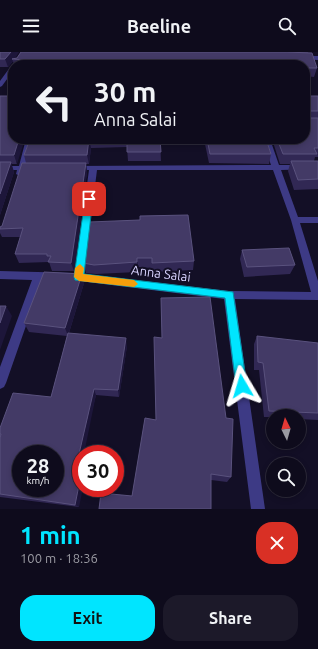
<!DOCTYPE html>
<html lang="en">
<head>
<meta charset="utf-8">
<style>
  body { margin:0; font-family:Ubuntu,sans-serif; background:#1c1929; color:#f1f3f6; height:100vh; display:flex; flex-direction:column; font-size:15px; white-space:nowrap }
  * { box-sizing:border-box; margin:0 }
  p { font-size:13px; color:#9b9ba3 }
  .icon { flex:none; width:22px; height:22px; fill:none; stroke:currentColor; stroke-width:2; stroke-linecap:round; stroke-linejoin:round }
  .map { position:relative; height:457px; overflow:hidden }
  .drawer { display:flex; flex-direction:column; background:#0e0b1c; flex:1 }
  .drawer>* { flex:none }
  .banner { position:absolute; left:8px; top:8px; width:302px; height:84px; border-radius:16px; box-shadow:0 2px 6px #0003,0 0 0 1px #2e2b3b; background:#0e0b1c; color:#f1f3f6; overflow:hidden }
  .needle { width:26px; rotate:355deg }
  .controls { position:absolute; left:266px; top:357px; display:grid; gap:8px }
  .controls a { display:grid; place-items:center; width:40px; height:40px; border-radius:50%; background:#0e0b1c; box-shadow:0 2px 6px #0003,0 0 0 1px #2e2b3b; font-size:20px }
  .speed { position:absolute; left:12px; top:393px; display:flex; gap:8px; font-size:20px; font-weight:700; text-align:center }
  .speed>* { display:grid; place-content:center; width:52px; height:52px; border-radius:50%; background:#0e0b1c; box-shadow:0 2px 6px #0003,0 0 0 1px #2e2b3b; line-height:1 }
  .speed small { font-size:10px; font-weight:400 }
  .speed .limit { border:6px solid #d22; background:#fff; color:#111 }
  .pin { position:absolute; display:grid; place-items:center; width:34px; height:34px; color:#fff; margin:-17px; border-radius:8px; box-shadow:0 2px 6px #0006 }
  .me { position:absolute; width:44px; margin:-22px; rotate:353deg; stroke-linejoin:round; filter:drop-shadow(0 0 3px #0008) }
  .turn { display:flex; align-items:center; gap:14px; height:84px; padding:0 20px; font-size:18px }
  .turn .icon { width:52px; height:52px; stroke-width:2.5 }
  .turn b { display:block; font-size:28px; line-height:34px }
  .round { display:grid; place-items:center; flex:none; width:42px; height:42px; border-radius:16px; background:#1c1929 }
  .summary { display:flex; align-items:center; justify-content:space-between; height:68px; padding:0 20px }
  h1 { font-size:24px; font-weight:600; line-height:30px; color:#00e5ff }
  .button { display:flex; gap:8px; margin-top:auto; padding:8px 20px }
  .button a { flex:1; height:46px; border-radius:16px; background:#00e5ff; color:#111; font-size:16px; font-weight:600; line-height:46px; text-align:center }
  .button a+a { background:#1c1929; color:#f1f3f6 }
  header { display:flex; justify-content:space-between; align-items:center; height:52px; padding:0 20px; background:#0e0b1c; font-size:18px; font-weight:600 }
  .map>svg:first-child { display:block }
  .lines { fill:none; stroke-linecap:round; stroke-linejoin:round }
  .minor { fill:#3d3a85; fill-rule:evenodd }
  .wall { fill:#312854 }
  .shaded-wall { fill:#1d163a }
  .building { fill:#433a66; stroke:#5a527e; fill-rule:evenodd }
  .route { fill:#00e5ff; stroke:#0095a6 }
  .slow { fill:#f59e0b }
  .labels { text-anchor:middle; stroke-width:4; stroke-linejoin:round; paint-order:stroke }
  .street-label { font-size:13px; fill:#d9d4ff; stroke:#130f26 }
</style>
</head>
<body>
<header><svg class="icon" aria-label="menu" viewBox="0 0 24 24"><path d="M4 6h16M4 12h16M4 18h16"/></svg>Beeline<svg class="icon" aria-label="search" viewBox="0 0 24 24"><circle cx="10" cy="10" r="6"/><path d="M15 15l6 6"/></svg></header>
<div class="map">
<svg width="318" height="457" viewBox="0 0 318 457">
  <rect width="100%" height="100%" fill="#130f26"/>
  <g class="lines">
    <path class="minor" d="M300,4H318V8L298,7V5Z
      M13,13V19L2,34L0,35V29L11,14Z
      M26,87H34L26,114H37V118H25L23,124H20L16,122L17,118H0V114H19Z
      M262,87H270L279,113H318V117L281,118L298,165H318V171H300L318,229V248L235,247L265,457H251L224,247L79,229L42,228L6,331L4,335L0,337V315L32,228L0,227V219L75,221L89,118H74L70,116L71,114L271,113ZM97,118H273L291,168L311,240L229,239L84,222Z"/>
  </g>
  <path class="wall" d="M0,0L14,6H17L21,0H308V1L317,16L314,25L305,24V13H14L13,9L8,15H0Z
    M0,44L17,112H11L14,120L0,163Z
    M308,44H318V105H315L314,109H318V137L294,138L288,119L290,112H280L272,87H305Z
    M30,87H160L161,109H128L127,95L91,96L89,112H86L87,120L74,219H52L49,210L19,211L15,202L20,185H2L0,181V175L2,174L26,111L24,103Z
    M202,87H266L271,102L269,112L209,111L205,92L203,93Z
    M89,170L194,209L193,218L152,220V216L138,215L137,220L96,222L86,221L83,211Z
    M242,198L295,213L290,222L244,225L240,207Z
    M84,231L69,281L127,294L119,345L96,343L81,402L79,455L0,445V386L1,384L0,383V376L51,345L67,284L29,280L24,271Z
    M161,246L231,425L227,430L211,428L132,444L156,368L162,286Z
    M257,284L318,293V368L299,367V364H273V365H264L259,318H254V292Z"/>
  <path class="shaded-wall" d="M11,0H19L14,8L12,7L13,9L8,15L5,7Z
    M19,87H25L17,112L14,103Z
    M89,87L91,96L89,112L87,103Z
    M11,110L14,120L0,163V142Z
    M86,111L87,120L74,219L71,211Z
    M137,206L138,215L137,220Z
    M82,222L84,231L68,284L65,276Z
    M6,254L12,264L0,298V271Z
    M126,286L127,294L119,345L118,338Z
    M94,337L96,343L84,402H79Z
    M81,423V436H83L79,455L75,453Z"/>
  <path class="building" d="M0,0H11L5,7H0Z
    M21,0H286L312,1L317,16H305V13H249L199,11V13H84L85,12L12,7L17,6Z
    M305,43H306L308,44H318V59H308L306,61L307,66H318V96H314L317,102H283L277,87H305Z
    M0,44H13V87H19L14,103H0Z
    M30,87H89L87,103H24Z
    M127,87H160L161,100H127Z
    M207,87H266L271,102H210Z
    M291,109H318V127L298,128Z
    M0,110H11L0,142Z
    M22,111H86L71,211L48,210L51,204H47V202H15L23,176L0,177V175L2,174Z
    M188,163L194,209L152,211V206H137V210L94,213L83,211L89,170L140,168V164Z
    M289,196L295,213L247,215L242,198Z
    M44,220L82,222L65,276L24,271Z
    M210,245L226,366L233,367L231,425L211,422V457H99L101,441L132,444L145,366L156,368L154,285L162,286L161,246Z
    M0,254H6L0,271Z
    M68,281L126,286L118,338L94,337L79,402H81V423L75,453L0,442V386L1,382H0V376L13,341L51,345ZM21,402H55V436H21Z
    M257,284L318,291V361L269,359L263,311L258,310Z"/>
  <path class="route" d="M89,144L93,147L84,222L233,240L247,334L245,338L242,340L238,338L236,334L225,246L75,228L74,225L85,147Z"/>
  <path class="slow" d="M80,212L84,216L83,222L134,228L138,232L134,235L79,229L74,225L75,216Z"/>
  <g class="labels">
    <g class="street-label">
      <text transform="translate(161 221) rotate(7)" y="5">Anna Salai</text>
    </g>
  </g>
</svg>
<div class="controls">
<a><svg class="needle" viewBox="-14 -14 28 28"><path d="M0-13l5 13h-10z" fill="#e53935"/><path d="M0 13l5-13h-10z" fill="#9b9ba3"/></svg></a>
<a><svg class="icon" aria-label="search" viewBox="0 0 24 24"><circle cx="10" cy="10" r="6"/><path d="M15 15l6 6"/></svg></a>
</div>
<div class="speed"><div>28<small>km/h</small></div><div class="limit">30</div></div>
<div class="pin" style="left:89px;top:147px;background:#d93025"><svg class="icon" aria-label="arrive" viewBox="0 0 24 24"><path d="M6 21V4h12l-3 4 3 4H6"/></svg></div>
<svg class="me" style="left:242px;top:334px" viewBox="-20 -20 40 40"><path d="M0-17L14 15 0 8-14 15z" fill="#00e5ff" stroke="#fff" stroke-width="4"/></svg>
<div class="banner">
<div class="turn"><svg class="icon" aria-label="left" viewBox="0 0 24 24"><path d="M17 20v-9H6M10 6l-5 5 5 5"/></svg><div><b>30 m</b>Anna Salai</div></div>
</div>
</div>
<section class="drawer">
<div class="summary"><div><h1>1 min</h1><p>100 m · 18:36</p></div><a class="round" style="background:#d93025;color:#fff"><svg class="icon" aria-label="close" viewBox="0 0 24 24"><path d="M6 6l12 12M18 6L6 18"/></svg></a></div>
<div class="button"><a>Exit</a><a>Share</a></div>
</section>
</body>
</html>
